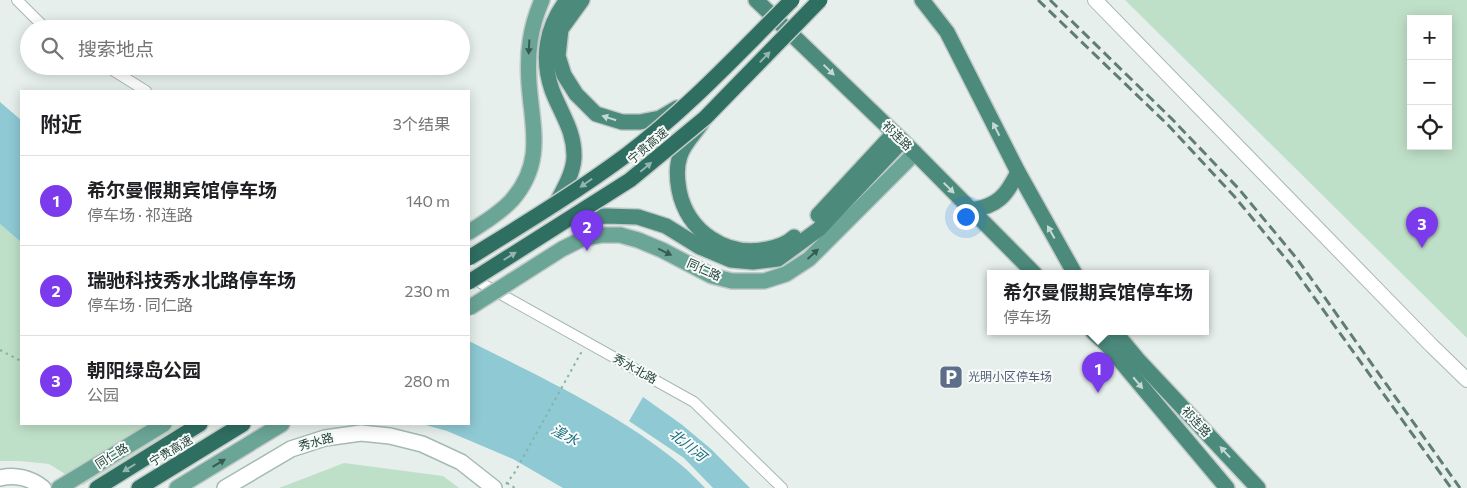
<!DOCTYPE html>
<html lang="zh">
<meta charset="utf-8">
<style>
:root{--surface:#fff;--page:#f2f2f2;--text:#202124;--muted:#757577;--line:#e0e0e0;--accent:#7c3aed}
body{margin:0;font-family:Commissioner,"Noto Sans SC",sans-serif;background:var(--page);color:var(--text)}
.controls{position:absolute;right:15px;top:15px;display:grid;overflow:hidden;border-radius:0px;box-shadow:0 2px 12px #0003}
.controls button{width:45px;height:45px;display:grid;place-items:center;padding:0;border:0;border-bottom:1px solid var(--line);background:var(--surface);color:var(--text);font:25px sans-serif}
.you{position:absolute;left:965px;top:216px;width:18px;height:18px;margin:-12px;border:4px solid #fff;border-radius:50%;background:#1a73e8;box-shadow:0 0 0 8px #1a73e833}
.badge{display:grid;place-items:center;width:32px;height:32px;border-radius:50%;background:var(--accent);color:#fff;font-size:16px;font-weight:700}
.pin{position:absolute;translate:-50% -41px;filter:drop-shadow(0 1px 2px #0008)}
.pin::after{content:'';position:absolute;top:26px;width:18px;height:15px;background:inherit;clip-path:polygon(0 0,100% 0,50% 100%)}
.popup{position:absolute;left:987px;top:270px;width:222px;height:65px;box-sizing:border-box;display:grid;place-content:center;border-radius:0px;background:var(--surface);filter:drop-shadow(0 1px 4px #0005);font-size:16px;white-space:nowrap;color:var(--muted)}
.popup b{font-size:19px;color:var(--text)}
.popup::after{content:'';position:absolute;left:50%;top:100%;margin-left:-10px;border:10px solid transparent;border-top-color:var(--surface)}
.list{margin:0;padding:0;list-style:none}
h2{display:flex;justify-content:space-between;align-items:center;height:65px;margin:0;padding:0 20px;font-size:21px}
h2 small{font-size:16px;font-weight:400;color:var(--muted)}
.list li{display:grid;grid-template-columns:32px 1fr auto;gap:15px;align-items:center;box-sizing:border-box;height:90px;padding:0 20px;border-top:1px solid var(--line)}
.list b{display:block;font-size:19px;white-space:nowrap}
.list p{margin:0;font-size:16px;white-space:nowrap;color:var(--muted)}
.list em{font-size:16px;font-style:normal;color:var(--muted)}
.icon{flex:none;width:28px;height:28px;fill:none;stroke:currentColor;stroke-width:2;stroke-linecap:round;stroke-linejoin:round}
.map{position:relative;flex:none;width:1467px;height:488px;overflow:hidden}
.search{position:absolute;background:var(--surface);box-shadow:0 2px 12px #0003;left:20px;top:20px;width:450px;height:55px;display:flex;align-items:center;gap:12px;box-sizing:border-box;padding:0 18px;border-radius:28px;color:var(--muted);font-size:19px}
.panel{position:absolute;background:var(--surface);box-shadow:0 2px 12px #0003;left:20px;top:90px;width:450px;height:335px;border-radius:0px}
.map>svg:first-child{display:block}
</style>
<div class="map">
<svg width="1467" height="488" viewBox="0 0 1467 488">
<rect width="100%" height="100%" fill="#e6efeb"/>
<!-- green -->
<g fill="#bfe0c8" fill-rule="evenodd">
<path d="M1125,0H1467V338ZM1411,19H1448V146H1411Z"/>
<polygon points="0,224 21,242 21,424 183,424 83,485 49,464 20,461 0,461"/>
<polygon points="344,463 443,476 459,488 279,488"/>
</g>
<!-- water -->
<g fill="#8ec9d4">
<polygon points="0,102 21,120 21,242 0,224"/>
<path d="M469,341C540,377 618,413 680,464C689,471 697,480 705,488H563L513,459L447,431L422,424H469Z"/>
<polygon points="643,397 681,424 711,449 750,488 713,488 684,458 629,421"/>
</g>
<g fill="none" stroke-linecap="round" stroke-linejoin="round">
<!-- minor casing -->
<g stroke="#a8b8b2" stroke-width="12">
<g id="minor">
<polyline points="17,0 46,29"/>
<polyline points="106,66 146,91"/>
<polyline points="470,277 694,402 782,488"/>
</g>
</g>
<!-- tertiary casing -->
<g stroke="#a8b8b2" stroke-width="16">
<polyline id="tertiary" points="1095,0 1431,345 1467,380"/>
</g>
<!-- secondary casing -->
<g stroke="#a4bbb3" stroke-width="18">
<g id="secondary">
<path d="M0,478C15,474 31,478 43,488"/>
<polyline points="225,488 291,449 325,438 361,433 390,436 422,444 461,462 494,488"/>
</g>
</g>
<!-- primary casing -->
<g stroke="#c2cac8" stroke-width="18">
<g id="primary">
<path d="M469,232C484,223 500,213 512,200C545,162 532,127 529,83C527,52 530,28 542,0"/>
<polyline points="620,235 638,240 662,250 712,276 732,281 764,281 786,274 809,259 915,153"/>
<polyline points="59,488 164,424"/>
<polyline points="177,488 282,424"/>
</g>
</g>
<!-- trunk casing -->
<g stroke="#c2cac8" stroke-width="18">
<g id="trunk">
<polyline points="582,0 561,29 558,56 564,75 576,94 596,114 622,122 640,122 660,118 677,108"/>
<polyline points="756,0 915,153 1035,274"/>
<polyline points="922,0 947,32 1018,172 1075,274"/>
<path d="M701,124C694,134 683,145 680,156C676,167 677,179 679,190C687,231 726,258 767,249C777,247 787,244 794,237"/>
<path d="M556,204C563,190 573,174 574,158C575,131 561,114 552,90C541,58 546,27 567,0"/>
<path d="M971,210C998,206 1006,196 1018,172"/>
<polyline points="818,215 894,133"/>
<polyline points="569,219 606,216 638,217 666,226 700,247 731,260 753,262 778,259 819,229 902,141"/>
<polyline points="1093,332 1107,345 1227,488"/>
<polyline points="1115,332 1139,361 1258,488"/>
</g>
</g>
<!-- motorway casing -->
<g stroke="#c2cac8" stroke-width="18">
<g id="motorway">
<polyline points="97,488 200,424"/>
<polyline points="139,488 243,424"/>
</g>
</g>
<!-- path -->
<g stroke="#86b3a5" stroke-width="2" stroke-dasharray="2.5 4" stroke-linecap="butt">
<polyline points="0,350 21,361"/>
<polyline points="507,483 515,488"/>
<polyline points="506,484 515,472 582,351"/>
</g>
<!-- minor -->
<use href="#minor" stroke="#fff" stroke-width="10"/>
<!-- tertiary -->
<use href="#tertiary" stroke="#fff" stroke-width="14"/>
<!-- secondary -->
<use href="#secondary" stroke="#fff" stroke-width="15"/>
<!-- primary -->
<use href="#primary" stroke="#6aa596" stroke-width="15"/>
<!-- trunk -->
<use href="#trunk" stroke="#4c8a7c" stroke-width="15"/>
<!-- motorway -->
<use href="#motorway" stroke="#2f6f62" stroke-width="15"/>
<!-- rail -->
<g stroke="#5f7d75" stroke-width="3" stroke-dasharray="10 5" stroke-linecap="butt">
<polyline points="1038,0 1167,124 1234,196 1291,265 1451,488"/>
<polyline points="1050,0 1171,118 1238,188 1298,260 1460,488"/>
</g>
<!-- primary-bridge casing -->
<g stroke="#c2cac8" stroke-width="18" stroke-linecap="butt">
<polyline id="primary-bridge" points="469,308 562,249 582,239 602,235 620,235"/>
</g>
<!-- motorway-bridge casing -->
<g stroke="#c2cac8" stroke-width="18" stroke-linecap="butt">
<g id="motorway-bridge">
<path d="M469,258C522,225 575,193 625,156C686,110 738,54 792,0"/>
<polyline points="469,282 630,180 705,118 820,0"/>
</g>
</g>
<!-- primary-bridge -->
<use href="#primary-bridge" stroke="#6aa596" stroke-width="15"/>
<!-- motorway-bridge -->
<use href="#motorway-bridge" stroke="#2f6f62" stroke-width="15"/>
</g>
<!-- one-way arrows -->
<defs><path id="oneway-solid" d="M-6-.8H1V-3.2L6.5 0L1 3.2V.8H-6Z" transform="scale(1.25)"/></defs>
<g fill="#365b51">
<use href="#oneway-solid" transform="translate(529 47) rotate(93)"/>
<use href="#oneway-solid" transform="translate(665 252) rotate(26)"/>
<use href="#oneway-solid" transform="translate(813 254) rotate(-43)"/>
<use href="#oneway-solid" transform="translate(219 463) rotate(-31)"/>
</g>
<g fill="#93b5ae">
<use href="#oneway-solid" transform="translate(765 57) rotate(-46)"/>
<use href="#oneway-solid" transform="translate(646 167) rotate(-40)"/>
<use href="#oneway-solid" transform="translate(586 183) rotate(145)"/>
<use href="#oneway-solid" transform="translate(510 256) rotate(-32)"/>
<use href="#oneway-solid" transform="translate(129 468) rotate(148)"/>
</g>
<g fill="#c4d9d4">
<use href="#oneway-solid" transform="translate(829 70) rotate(44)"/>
<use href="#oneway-solid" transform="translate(609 118) rotate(-163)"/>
<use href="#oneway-solid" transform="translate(996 129) rotate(-117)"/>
<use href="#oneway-solid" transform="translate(949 188) rotate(45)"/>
<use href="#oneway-solid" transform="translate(1051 232) rotate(-119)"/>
<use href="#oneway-solid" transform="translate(1138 383) rotate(50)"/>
<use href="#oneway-solid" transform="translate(1225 452) rotate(-133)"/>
</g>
<!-- icons -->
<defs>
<g id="parking-square" transform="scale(1.25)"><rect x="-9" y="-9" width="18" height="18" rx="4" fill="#5c6f8a" stroke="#f7fbf9"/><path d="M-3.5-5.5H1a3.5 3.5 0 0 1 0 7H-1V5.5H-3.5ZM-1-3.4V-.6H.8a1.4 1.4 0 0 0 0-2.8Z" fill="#fff"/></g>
</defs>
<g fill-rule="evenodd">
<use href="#parking-square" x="951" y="377"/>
</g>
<g text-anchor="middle" stroke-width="4" stroke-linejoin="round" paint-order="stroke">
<!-- street labels -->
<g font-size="12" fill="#24423a" stroke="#f7fbf9">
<text transform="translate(897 136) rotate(44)" y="4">祁连路</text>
<text transform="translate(648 146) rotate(-40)" y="4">宁贵高速</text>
<text transform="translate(704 270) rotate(24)" y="4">同仁路</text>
<text transform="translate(635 369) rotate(29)" y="4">秀水北路</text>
<text transform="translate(1196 422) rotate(47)" y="4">祁连路</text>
<text transform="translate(316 442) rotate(-15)" y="4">秀水路</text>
<text transform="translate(171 451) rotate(-31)" y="4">宁贵高速</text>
<text transform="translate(112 456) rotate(-32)" y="4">同仁路</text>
</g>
<!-- service labels -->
<g font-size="12" fill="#4e5e75" stroke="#f7fbf9" text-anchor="start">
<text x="968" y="381">光明小区停车场</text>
</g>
<!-- water labels -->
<g font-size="14" font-style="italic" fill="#1c6f80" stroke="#f7fbf9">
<text transform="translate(565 435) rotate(28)" y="5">湟水</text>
<text transform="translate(688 445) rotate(39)" y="5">北川河</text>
</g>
</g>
</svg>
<div class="controls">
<button>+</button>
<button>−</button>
<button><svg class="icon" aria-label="locate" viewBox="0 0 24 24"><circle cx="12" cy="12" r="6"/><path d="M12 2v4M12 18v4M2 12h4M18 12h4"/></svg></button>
</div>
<div class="you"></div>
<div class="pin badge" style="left:1098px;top:393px">1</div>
<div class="popup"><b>希尔曼假期宾馆停车场</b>停车场</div>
<div class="pin badge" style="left:587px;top:251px">2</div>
<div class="pin badge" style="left:1422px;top:248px">3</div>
<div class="search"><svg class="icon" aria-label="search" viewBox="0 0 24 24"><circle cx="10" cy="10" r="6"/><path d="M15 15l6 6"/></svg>搜索地点</div>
<section class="panel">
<h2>附近<small>3个结果</small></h2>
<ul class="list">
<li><span class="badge">1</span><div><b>希尔曼假期宾馆停车场</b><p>停车场 · 祁连路</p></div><em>140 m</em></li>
<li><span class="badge">2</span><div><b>瑞驰科技秀水北路停车场</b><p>停车场 · 同仁路</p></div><em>230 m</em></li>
<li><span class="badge">3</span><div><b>朝阳绿岛公园</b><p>公园</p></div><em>280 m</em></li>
</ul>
</section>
</div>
